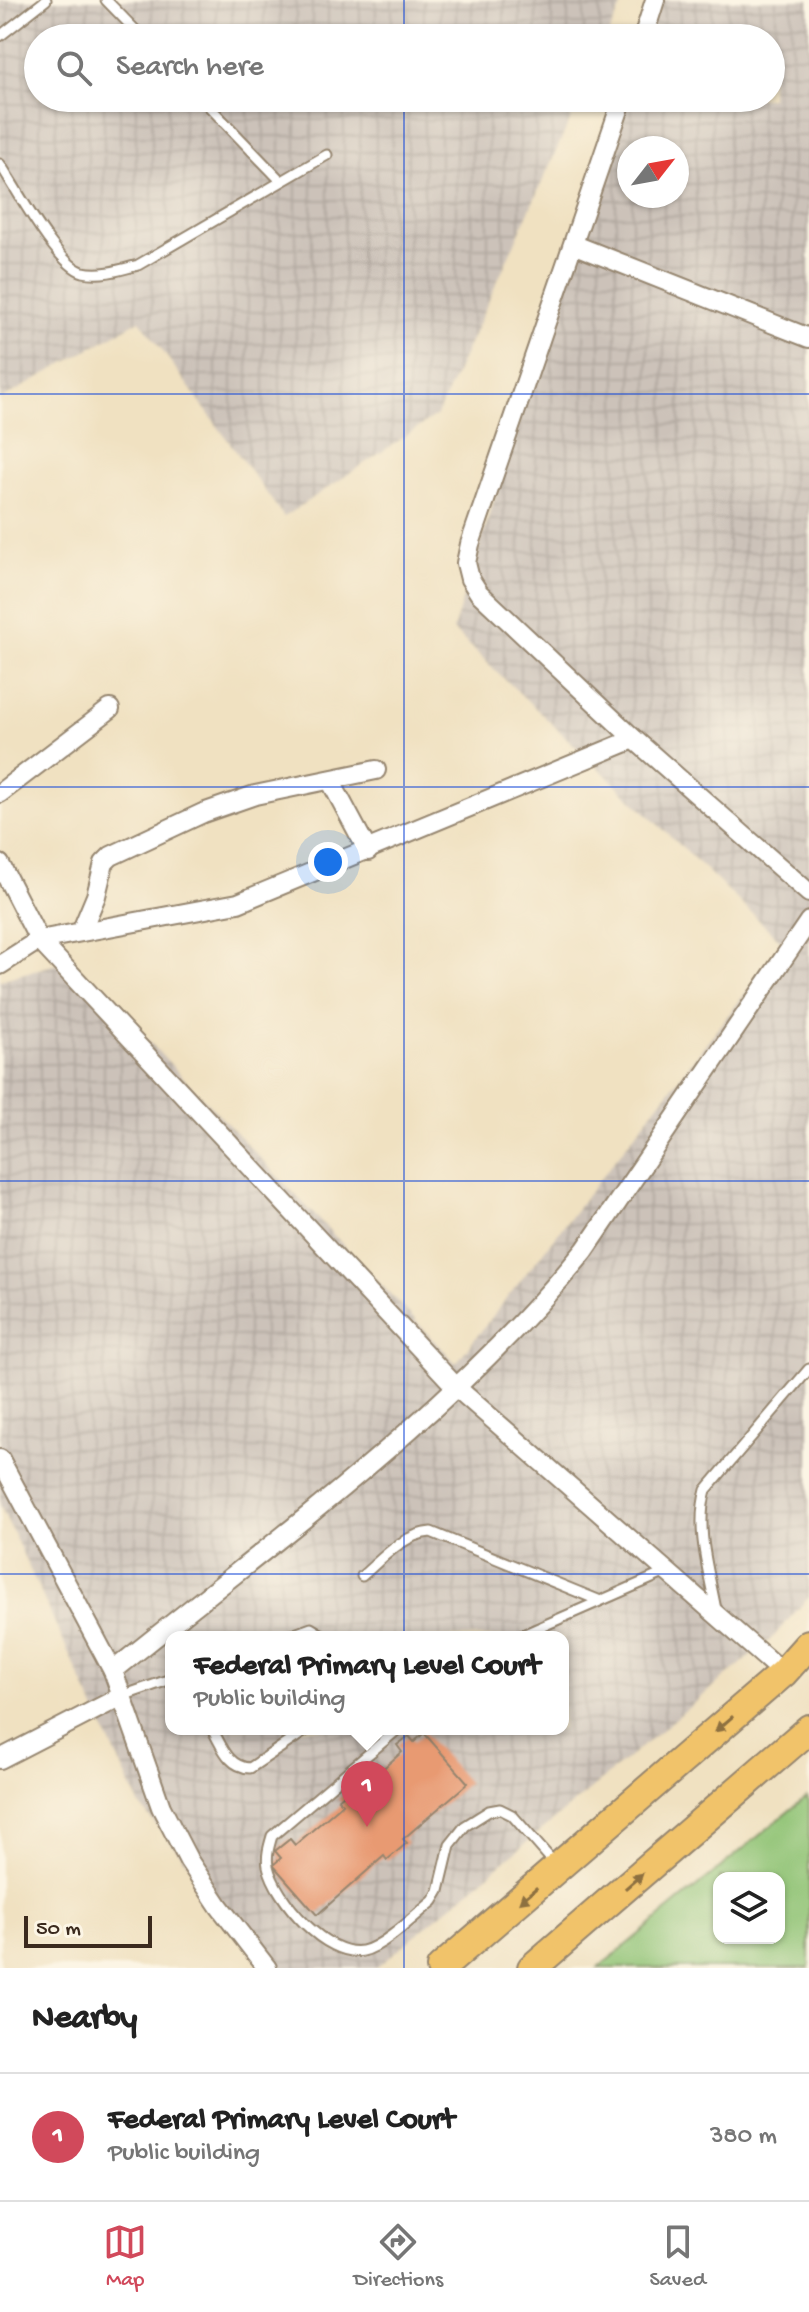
<!DOCTYPE html>
<style>
:root{--surface:#fff;--page:#f6f6f6;--text:#222;--muted:#767676;--line:#e0e0e0;--accent:#d1495b}
body{margin:0;font-family:"Gochi Hand",sans-serif;background:var(--page);color:var(--text)}
.controls{position:absolute;right:24px;bottom:24px;display:grid;overflow:hidden;border-radius:16px;box-shadow:0 2px 6px #0004}
.controls button{width:72px;height:72px;display:grid;place-items:center;padding:0;border:0;border-bottom:2px solid var(--line);background:var(--surface);color:var(--text);font:40px sans-serif}
.compass{position:absolute;left:617px;top:136px;width:72px;height:72px;border-radius:50%;background:var(--surface);box-shadow:0 2px 6px #0004;rotate:59deg}
.scale{position:absolute;left:24px;bottom:20px;width:128px;box-sizing:border-box;padding-left:8px;border:4px solid #3b2a1e;border-top:0;font-size:22px;line-height:28px;white-space:nowrap;color:#3b2a1e;-webkit-text-stroke:6px #fcf5e5;paint-order:stroke}
.you{position:absolute;left:328px;top:862px;width:28px;height:28px;margin:-20px;border:6px solid #fff;border-radius:50%;background:#1a73e8;box-shadow:0 0 0 12px #1a73e833}
.badge{display:grid;place-items:center;width:52px;height:52px;border-radius:50%;background:var(--accent);color:#fff;font-size:26px;font-weight:700}
.pin{position:absolute;translate:-50% -66px;filter:drop-shadow(0 2px 4px #0008)}
.pin::after{content:'';position:absolute;top:42px;width:28px;height:24px;background:inherit;clip-path:polygon(0 0,100% 0,50% 100%)}
.popup{position:absolute;left:165px;top:1631px;width:404px;height:104px;box-sizing:border-box;display:grid;place-content:center;border-radius:16px;background:var(--surface);filter:drop-shadow(0 2px 6px #0005);font-size:26px;white-space:nowrap;color:var(--muted)}
.popup b{font-size:30px;color:var(--text)}
.popup::after{content:'';position:absolute;left:50%;top:100%;margin-left:-16px;border:16px solid transparent;border-top-color:var(--surface)}
.list{margin:0;padding:0;list-style:none}
h2{display:flex;justify-content:space-between;align-items:center;height:104px;margin:0;padding:0 32px;font-size:34px}
h2 small{font-size:26px;font-weight:400;color:var(--muted)}
.list li{display:grid;grid-template-columns:52px 1fr auto;gap:24px;align-items:center;box-sizing:border-box;height:128px;padding:0 32px;border-top:2px solid var(--line)}
.list b{display:block;font-size:30px;white-space:nowrap}
.list p{margin:0;font-size:26px;white-space:nowrap;color:var(--muted)}
.list em{font-size:26px;font-style:normal;color:var(--muted)}
.icon{flex:none;width:44px;height:44px;fill:none;stroke:currentColor;stroke-width:2;stroke-linecap:round;stroke-linejoin:round}
.map{position:relative;flex:none;width:809px;height:1968px;overflow:hidden}
.search{position:absolute;background:var(--surface);box-shadow:0 2px 6px #0004;left:24px;right:24px;top:24px;height:88px;display:flex;align-items:center;gap:20px;box-sizing:border-box;padding:0 28px;border-radius:44px;color:var(--muted);font-size:30px}
.sheet{height:232px;background:var(--surface)}
nav{display:flex;justify-content:space-around;align-items:center;box-sizing:border-box;height:112px;border-top:2px solid var(--line);background:var(--surface);font-size:22px;color:var(--muted)}
nav a{display:grid;justify-items:center;gap:4px}
nav .on{color:var(--accent)}
.map>svg:first-child{display:block}
</style>
<div class="map">
<svg width="809" height="1968" viewBox="0 0 809 1968">
<defs>
<pattern id="industrial-grid" width="8" height="8" patternUnits="userSpaceOnUse" patternTransform="scale(2)"><rect width="8" height="8" fill="#ccc2b9"/><path d="M0 4h8M4 0v8" fill="none" stroke="#b0a79f"/></pattern>
</defs>
<rect width="100%" height="100%" fill="#fcf5e5"/>
<filter id="ink" filterUnits="userSpaceOnUse"><feTurbulence type="fractalNoise" baseFrequency=".0125" numOctaves="2"/><feDisplacementMap in="SourceGraphic" scale="16" xChannelSelector="R" yChannelSelector="G"/><feConvolveMatrix kernelMatrix="1 2 1 2 8 2 1 2 1" color-interpolation-filters="sRGB"/></filter>
<filter id="wash" filterUnits="userSpaceOnUse"><feTurbulence type="fractalNoise" baseFrequency=".006" numOctaves="4" result="noise"/><feDisplacementMap in="SourceGraphic" scale="32" xChannelSelector="R" yChannelSelector="G"/><feGaussianBlur stdDeviation="1.8" result="paint"/><feColorMatrix in="noise" values="0 0 0 0 0 0 0 0 0 0 0 0 0 0 0 0 0 1.4 0 .05"/><feComposite in="paint" operator="in"/></filter>
<g filter="url(#wash)">
<rect width="100%" height="100%" fill="#f0e1c1"/>
<!-- industrial -->
<g fill="url(#industrial-grid)" fill-rule="evenodd">
<polygon points="0,0 624,0 607,38 38,38 38,98 580,98 437,415 284,517 140,320 0,400"/>
<path d="M652,0H809V1597L771,1639L376,1968H277L140,1806L0,1505V980L71,960L456,1363L784,944L453,630L621,98H771V38H640ZM629,148H677V196H629ZM171,1637H563V1729H171Z"/>
</g>
<!-- pitch -->
<path fill="#8fc374" stroke="#657649" stroke-width="2" fill-rule="evenodd" d="M806,1797L809,1801V1968H598ZM719,1878H779V1938H719Z"/>
<g id="blocks">
<!-- building -->
<polygon fill="#e89a72" points="424,1733 468,1783 403,1839 407,1843 387,1860 384,1856 317,1915 273,1865 281,1858 275,1851 290,1839 295,1845 343,1804 338,1799 354,1786 358,1790 402,1752 397,1745 409,1736 414,1742"/>
</g>
</g>
<g filter="url(#ink)">
<use href="#blocks" fill-opacity="0" stroke="#968670" stroke-width="2"/>
<g fill="none" stroke-linecap="round" stroke-linejoin="round">
<!-- service casing -->
<g stroke="#968670" stroke-width="13">
<g id="service">
<polyline points="106,0 143,38"/>
<polyline points="0,36 46,0"/>
<polyline points="201,98 281,181"/>
<path d="M0,164C16,188 57,265 83,272C101,276 120,270 138,265L327,155"/>
<path d="M362,1576C382,1559 403,1534 431,1532L598,1600"/>
<path d="M716,1610C709,1571 695,1529 706,1490L809,1369"/>
<polyline points="286,1637 311,1628 326,1637"/>
<polyline points="518,1637 666,1572"/>
<polyline points="122,1696 171,1679"/>
<path d="M212,1729C222,1746 228,1767 250,1768L308,1729"/>
<path d="M398,1729L272,1836C269,1846 266,1856 268,1866C275,1899 327,1958 363,1951C383,1947 416,1915 433,1901L439,1891L450,1845L465,1826L489,1811L500,1809L512,1815L555,1864"/>
</g>
</g>
<!-- minor casing -->
<g stroke="#968670" stroke-width="22">
<g id="minor">
<polyline points="643,38 655,0"/>
<polyline points="623,98 470,544 466,563 470,579 479,593 634,739 809,893"/>
<polyline points="575,245 809,338"/>
<polyline points="330,780 368,851"/>
<polyline points="0,793 110,709"/>
<polyline points="0,864 39,940 238,903 634,739"/>
<polyline points="81,932 96,896 104,863 111,856 203,813 255,795 376,770"/>
<polyline points="0,965 39,940 457,1388 783,1673"/>
<polyline points="0,1459 113,1671 161,1807 189,1861 219,1906 267,1968"/>
<path d="M113,1671C276,1539 452,1414 585,1250L809,921"/>
<polyline points="0,1759 122,1696"/>
</g>
</g>
<!-- primary casing -->
<g stroke="#968670" stroke-width="32">
<g id="primary">
<polyline points="441,1968 783,1673 809,1644"/>
<polyline points="532,1968 809,1729"/>
</g>
</g>
<!-- service -->
<use href="#service" stroke="#fff" stroke-width="9"/>
<!-- minor -->
<use href="#minor" stroke="#fff" stroke-width="18"/>
<!-- primary -->
<use href="#primary" stroke="#f1c36a" stroke-width="28"/>
</g>
<!-- one-way arrows -->
<defs><path id="oneway-solid" d="M-6-.8H1V-3.2L6.5 0L1 3.2V.8H-6Z" transform="scale(2)"/></defs>
<g fill="#8d6f40">
<use href="#oneway-solid" transform="translate(724 1724) rotate(139)"/>
<use href="#oneway-solid" transform="translate(634 1881) rotate(-41)"/>
<use href="#oneway-solid" transform="translate(528 1895) rotate(140)"/>
</g>
</g>
<!-- grid -->
<path fill="none" stroke="#1d4ed8" stroke-width="2" stroke-opacity="0.55" d="M404,0V38M404,98V1968M0,394H809M0,787H809M0,1181H809M0,1574H809"/>
</svg>
<div class="controls">
<button><svg class="icon" aria-label="layers" viewBox="0 0 24 24"><path d="M12 4l9 5-9 5-9-5zM3 14l9 5 9-5"/></svg></button>
</div>
<svg class="compass" viewBox="-18 -18 36 36"><path d="M0-13l5 13h-10z" fill="#e53935"/><path d="M0 13l5-13h-10z" fill="#767676"/></svg>
<div class="scale">50 m</div>
<div class="you"></div>
<div class="pin badge" style="left:367px;top:1827px">1</div>
<div class="popup"><b>Federal Primary Level Court</b>Public building</div>
<div class="search"><svg class="icon" aria-label="search" viewBox="0 0 24 24"><circle cx="10" cy="10" r="6"/><path d="M15 15l6 6"/></svg>Search here</div>
</div>
<section class="sheet">
<h2>Nearby<small></small></h2>
<ul class="list">
<li><span class="badge">1</span><div><b>Federal Primary Level Court</b><p>Public building</p></div><em>380 m</em></li>
</ul>
</section>
<nav>
<a class="on"><svg class="icon" aria-label="map" viewBox="0 0 24 24"><path d="M3 6l6-2 6 2 6-2v14l-6 2-6-2-6 2zM9 4v14M15 6v14"/></svg>Map</a>
<a><svg class="icon" aria-label="directions" viewBox="0 0 24 24"><path d="M12 3l9 9-9 9-9-9zM9 14v-3h6M13 9l2 2-2 2"/></svg>Directions</a>
<a><svg class="icon" aria-label="saved" viewBox="0 0 24 24"><path d="M7 4h10v16l-5-4-5 4z"/></svg>Saved</a>
</nav>
